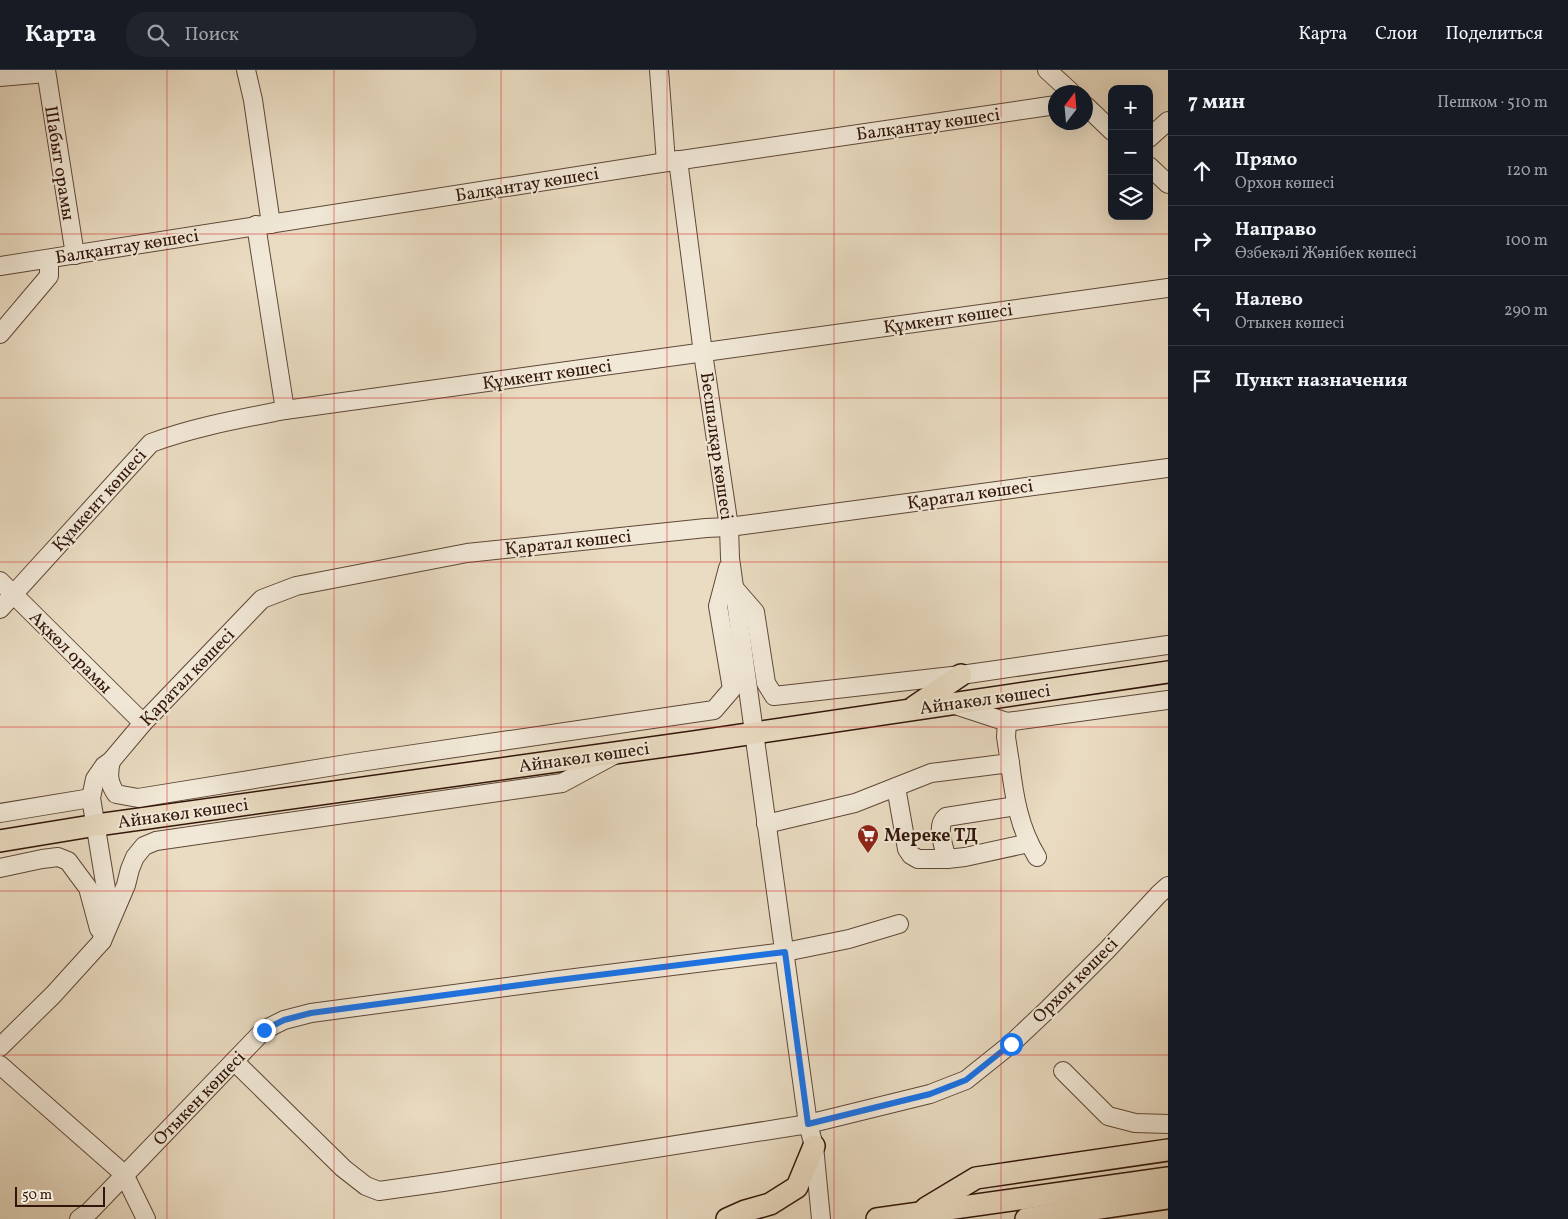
<!DOCTYPE html>
<html lang="ru">
<meta charset="utf-8">
<style>
:root{--surface:#171b24;--page:#20242c;--text:#f1f3f6;--muted:#9ea1a6;--line:#363941}
body{margin:0;font-family:Vollkorn,serif;background:var(--page);color:var(--text)}
.controls{position:absolute;right:15px;top:15px;display:grid;overflow:hidden;border-radius:10px;box-shadow:0 5px 20px #0002}
.controls button{width:45px;height:45px;display:grid;place-items:center;padding:0;border:0;border-bottom:1px solid var(--line);background:var(--surface);color:var(--text);font:25px sans-serif}
.compass{position:absolute;left:1048px;top:15px;width:45px;height:45px;border-radius:50%;background:var(--surface);box-shadow:0 5px 20px #0002;rotate:16deg}
.scale{position:absolute;left:15px;bottom:12px;width:90px;box-sizing:border-box;padding-left:5px;border:2px solid #31150a;border-top:0;font-size:14px;line-height:18px;white-space:nowrap;color:#31150a;-webkit-text-stroke:4px #f1e8d7;paint-order:stroke}
.stop{position:absolute;width:15px;height:15px;margin:-11px;border:4px solid #1a73e8;border-radius:50%;background:#fff}
.stop.end{background:#1a73e8;border-color:#fff;box-shadow:0 1px 5px #0008}
.list{margin:0;padding:0;list-style:none}
h2{display:flex;justify-content:space-between;align-items:center;height:65px;margin:0;padding:0 20px;font-size:21px}
h2 small{font-size:16px;font-weight:400;color:var(--muted)}
.list li{display:grid;grid-template-columns:32px 1fr auto;gap:15px;align-items:center;box-sizing:border-box;height:70px;padding:0 20px;border-top:1px solid var(--line)}
.list b{display:block;font-size:19px;white-space:nowrap}
.list p{margin:0;font-size:16px;white-space:nowrap;color:var(--muted)}
.list em{font-size:16px;font-style:normal;color:var(--muted)}
.icon{flex:none;width:28px;height:28px;fill:none;stroke:currentColor;stroke-width:2;stroke-linecap:round;stroke-linejoin:round}
.map{position:relative;flex:none;width:1168px;height:1149px;overflow:hidden}
header{display:flex;align-items:center;gap:30px;box-sizing:border-box;height:70px;padding:0 25px;background:var(--surface);border-bottom:1px solid var(--line)}
header strong{font-size:24px}
nav{display:flex;gap:28px;margin-inline-start:auto;font-size:18px}
.search{width:350px;height:45px;background:var(--page);display:flex;align-items:center;gap:12px;box-sizing:border-box;padding:0 18px;border-radius:20px;color:var(--muted);font-size:19px}
main{display:flex}
aside{flex:1;background:var(--surface)}
.map>svg:first-child{display:block}
</style>
<header>
<strong>Карта</strong>
<div class="search"><svg class="icon" aria-label="search" viewBox="0 0 24 24"><circle cx="10" cy="10" r="6"/><path d="M15 15l6 6"/></svg>Поиск</div>
<nav><a>Карта</a><a>Слои</a><a>Поделиться</a></nav>
</header>
<main>
<div class="map">
<svg width="1168" height="1149" viewBox="0 0 1168 1149">
<rect width="100%" height="100%" fill="#eadcc2"/>
<filter id="stains"><feTurbulence type="fractalNoise" baseFrequency=".004" numOctaves="4"/><feColorMatrix values="0 0 0 0 .2 0 0 0 0 .09 0 0 0 0 .02 0 0 0 .5 -.17"/></filter>
<radialGradient id="worn" r=".72"><stop offset=".6" stop-color="#630" stop-opacity="0"/><stop offset="1" stop-color="#630" stop-opacity=".3"/></radialGradient>
<g fill="none" stroke-linecap="round" stroke-linejoin="round">
<!-- minor casing -->
<g stroke="#5f4738" stroke-width="20">
<g id="minor">
<polyline points="46,0 75,185"/>
<polyline points="246,0 253,30 271,154"/>
<polyline points="659,0 666,92"/>
<polyline points="1047,0 1071,22"/>
<polyline points="0,7 46,3"/>
<polyline points="1086,36 1112,61"/>
<polyline points="1149,68 1168,51"/>
<polyline points="678,90 703,283 729,457 730,488 808,1054 814,1076 821,1149"/>
<polyline points="1149,96 1168,114"/>
<polyline points="256,155 285,340"/>
<polyline points="0,196 654,94 1056,35"/>
<polyline points="0,264 49,206 49,189"/>
<polyline points="0,511 143,653"/>
<polyline points="735,519 755,542 766,613 774,626 961,605 1168,575"/>
<path d="M0,539L151,373C194,357 239,349 285,340L1168,218"/>
<polyline points="952,634 1007,652 1168,630"/>
<path d="M111,691C108,704 108,712 116,724L138,728L353,693L714,640L732,619L718,536L728,498"/>
<path d="M1010,693C1014,726 1019,758 1037,787"/>
<polyline points="896,717 907,779 911,785 918,789 947,789 965,787 1029,773"/>
<polyline points="0,743 91,728"/>
<polyline points="766,754 855,733 931,703 1010,693 1006,667 1007,652"/>
<path d="M947,789C944,777 935,756 946,747L1016,736"/>
<polyline points="0,798 42,789 58,787 68,791 88,818 99,859"/>
<polyline points="102,871 107,825 91,728 95,709 104,696 111,691 143,653 262,529 296,516 467,483 706,458 729,457 1168,398"/>
<polyline points="0,977 53,925 102,871 126,815 130,799 135,787 144,776 156,771 232,760 562,713 614,685"/>
<polyline points="234,991 343,1098 366,1116 379,1121 443,1112 808,1054 930,1024 966,1010 1011,974 1046,941 1107,880 1159,824 1168,816"/>
<polyline points="0,995 124,1104 146,1149"/>
<polyline points="1063,1001 1108,1046 1135,1053 1168,1054"/>
<polyline points="79,1149 90,1141 264,960 284,950 311,943 551,911 785,882 849,869 899,854"/>
</g>
</g>
<!-- major casing -->
<g stroke="#31150a" stroke-width="24">
<g id="major">
<polyline points="914,637 961,605"/>
<polyline points="0,771 97,755 694,672 1168,602"/>
<polyline points="926,1138 976,1108 1168,1080"/>
<polyline points="727,1149 745,1141 770,1134 797,1117 814,1076"/>
<polyline points="877,1149 1168,1108"/>
<polyline points="1026,1149 1168,1128"/>
</g>
</g>
<!-- minor -->
<use href="#minor" stroke="#f1e8d7" stroke-width="18"/>
<!-- major -->
<use href="#major" stroke="#eadcc2" stroke-width="21"/>
</g>
<g fill="none" stroke-linecap="round" stroke-linejoin="round">
<!-- route -->
<polyline stroke="#1a73e8" stroke-width="6" points="264,960 284,950 311,943 550,911 785,882 808,1054 930,1024 966,1010 1011,974"/>
</g>
<!-- grid -->
<path fill="none" stroke="#d62828" stroke-width="1" stroke-opacity="0.55" d="M167,0V1149M334,0V1149M501,0V1149M667,0V1149M834,0V1149M1001,0V1149M0,164H1168M0,328H1168M0,492H1168M0,657H1168M0,821H1168M0,985H1168"/>
<!-- icons -->
<defs>
<g id="supermarket-pin" transform="scale(1.125)"><path d="M0 17L-7.5 6A9.5 9.5 0 1 1 7.5 6Z" fill="#8f2418" stroke="#f1e8d7"/><path d="M-6-5.5h2.5l.6 2H6L4.5 2H-2.5L-4.4-4H-6ZM-1.5 3.2a1.3 1.3 0 1 0 .1 0ZM3 3.2a1.3 1.3 0 1 0 .1 0Z" fill="#fff"/></g>
</defs>
<g fill-rule="evenodd">
<use href="#supermarket-pin" x="868" y="765"/>
</g>
<g text-anchor="middle" stroke-width="4" stroke-linejoin="round" paint-order="stroke">
<!-- street labels -->
<g font-size="18" fill="#31150a" stroke="#f1e8d7">
<text transform="translate(928 54) rotate(-8)" y="6">Балқантау көшесі</text>
<text transform="translate(60 93) rotate(81)" y="6">Шабыт орамы</text>
<text transform="translate(527 114) rotate(-9)" y="6">Балқантау көшесі</text>
<text transform="translate(127 176) rotate(-9)" y="6">Балқантау көшесі</text>
<text transform="translate(948 248) rotate(-8)" y="6">Құмкент көшесі</text>
<text transform="translate(547 304) rotate(-8)" y="6">Құмкент көшесі</text>
<text transform="translate(717 376) rotate(82)" y="6">Бесшалқар көшесі</text>
<text transform="translate(970 424) rotate(-8)" y="6">Қаратал көшесі</text>
<text transform="translate(99 430) rotate(-48)" y="6">Құмкент көшесі</text>
<text transform="translate(568 472) rotate(-6)" y="6">Қаратал көшесі</text>
<text transform="translate(71 582) rotate(45)" y="6">Ақкөл орамы</text>
<text transform="translate(187 607) rotate(-46)" y="6">Қаратал көшесі</text>
<text transform="translate(985 629) rotate(-8)" y="6">Айнакөл көшесі</text>
<text transform="translate(584 687) rotate(-8)" y="6">Айнакөл көшесі</text>
<text transform="translate(183 743) rotate(-8)" y="6">Айнакөл көшесі</text>
<text transform="translate(1075 910) rotate(-45)" y="6">Орхон көшесі</text>
<text transform="translate(199 1028) rotate(-46)" y="6">Отыкен көшесі</text>
</g>
<!-- poi labels -->
<g font-size="18" font-weight="bold" fill="#31150a" stroke="#f1e8d7" text-anchor="start">
<text x="884" y="771">Мереке ТД</text>
</g>
</g>
<rect width="100%" height="100%" filter="url(#stains)"/>
<rect width="100%" height="100%" fill="url(#worn)"/>
</svg>
<div class="controls">
<button>+</button>
<button>−</button>
<button><svg class="icon" aria-label="layers" viewBox="0 0 24 24"><path d="M12 4l9 5-9 5-9-5zM3 14l9 5 9-5"/></svg></button>
</div>
<svg class="compass" viewBox="-18 -18 36 36"><path d="M0-13l5 13h-10z" fill="#e53935"/><path d="M0 13l5-13h-10z" fill="#9ea1a6"/></svg>
<div class="scale">50 m</div>
<div class="stop" style="left:1011px;top:974px"></div>
<div class="stop end" style="left:264px;top:960px"></div>
</div>
<aside>
<h2>7 мин<small>Пешком · 510 m</small></h2>
<ul class="list">
<li><svg class="icon" aria-label="ahead" viewBox="0 0 24 24"><path d="M12 20V5M6 11l6-6 6 6"/></svg><div><b>Прямо</b><p>Орхон көшесі</p></div><em>120 m</em></li>
<li><svg class="icon" aria-label="right" viewBox="0 0 24 24"><path d="M7 20v-9h11M14 6l5 5-5 5"/></svg><div><b>Направо</b><p>Өзбекәлі Жәнібек көшесі</p></div><em>100 m</em></li>
<li><svg class="icon" aria-label="left" viewBox="0 0 24 24"><path d="M17 20v-9H6M10 6l-5 5 5 5"/></svg><div><b>Налево</b><p>Отыкен көшесі</p></div><em>290 m</em></li>
<li><svg class="icon" aria-label="arrive" viewBox="0 0 24 24"><path d="M6 21V4h12l-3 4 3 4H6"/></svg><div><b>Пункт назначения</b></div></li>
</ul>
</aside>
</main>
